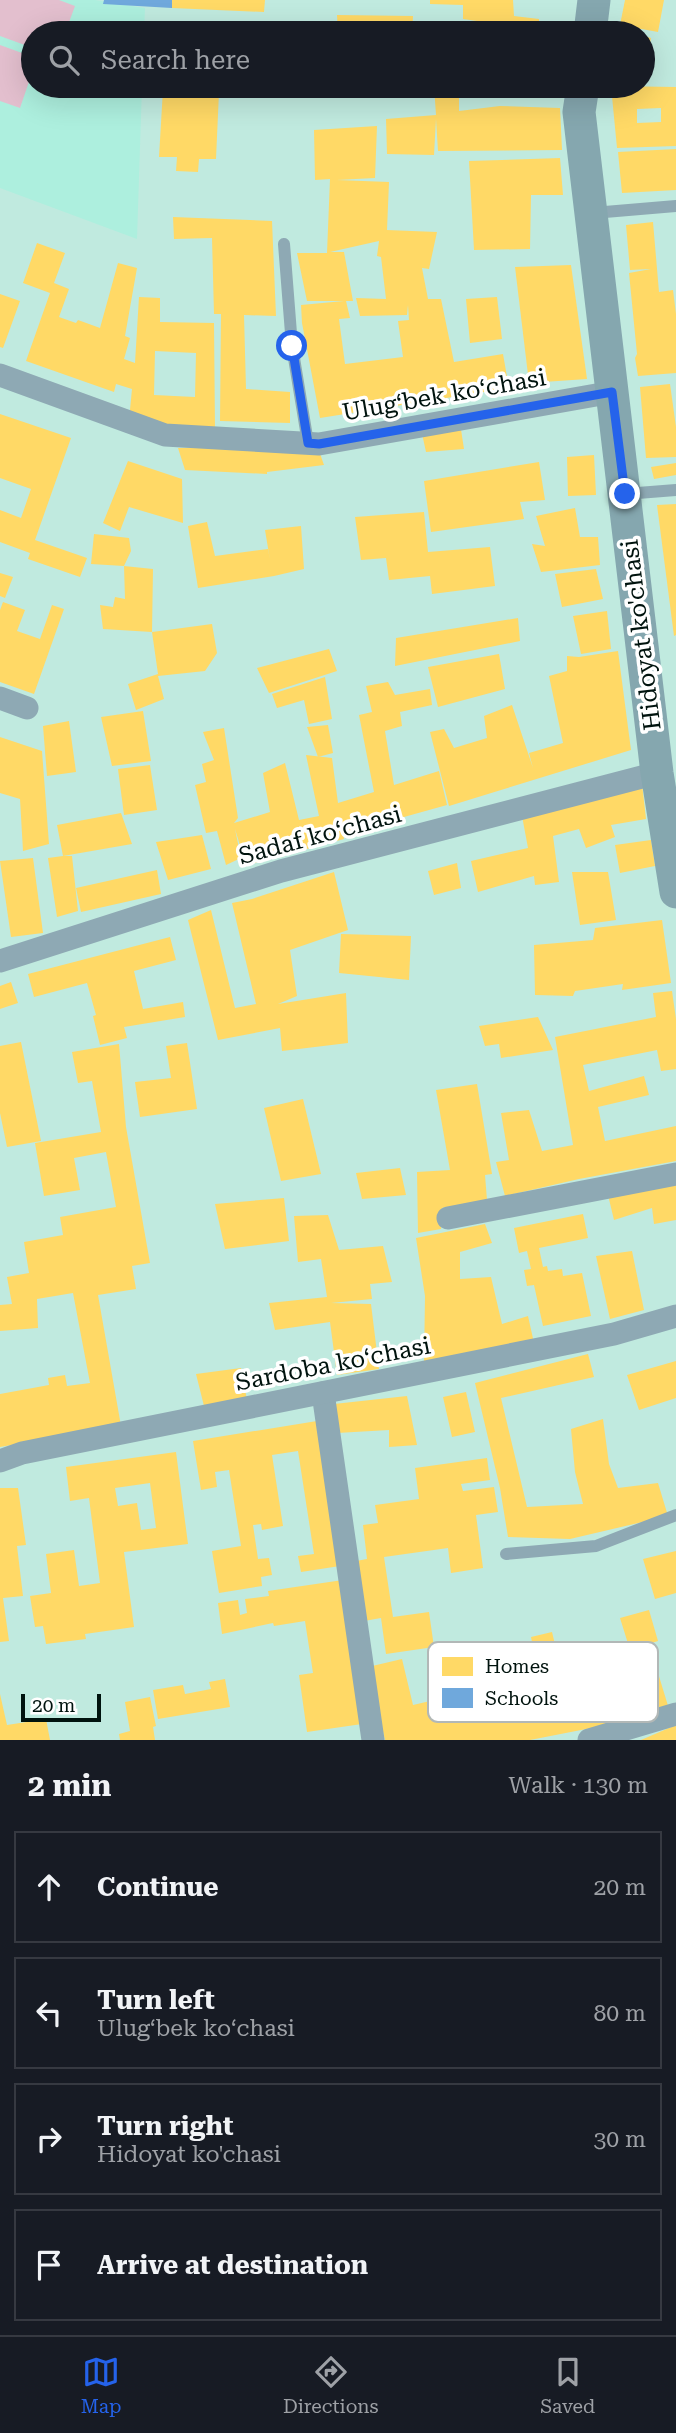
<!DOCTYPE html>
<meta charset="utf-8">
<style>
:root{--surface:#171b24;--page:#242831;--text:#f1f3f6;--muted:#9ea1a6;--line:#363941;--accent:#2563eb}
body{margin:0;font-family:"Roboto Serif",serif;background:var(--page);color:var(--text)}
.scale{position:absolute;left:21px;bottom:18px;width:80px;box-sizing:border-box;padding-left:7px;border:4px solid #00130e;border-top:0;font-size:19px;line-height:24px;white-space:nowrap;color:#00130e;-webkit-text-stroke:5px #fff;paint-order:stroke}
.stop{position:absolute;width:21px;height:21px;margin:-16px;border:5px solid #2563eb;border-radius:50%;background:#fff}
.stop.end{background:#2563eb;border-color:#fff;box-shadow:0 2px 7px #0008}
.list{margin:0;padding:0;list-style:none}
h2{display:flex;justify-content:space-between;align-items:center;height:91px;margin:0;padding:0 28px;font-size:30px}
h2 small{font-size:23px;font-weight:400;color:var(--muted)}
.list li{display:grid;grid-template-columns:46px 1fr auto;gap:21px;align-items:center;box-sizing:border-box;height:112px;margin:0 14px 14px;padding:0 14px;border:2px solid var(--line);border-radius:0px}
.list b{display:block;font-size:26px;white-space:nowrap}
.list p{margin:0;font-size:23px;white-space:nowrap;color:var(--muted)}
.list em{font-size:23px;font-style:normal;color:var(--muted)}
.icon{flex:none;width:38px;height:38px;fill:none;stroke:currentColor;stroke-width:2;stroke-linecap:round;stroke-linejoin:round}
.map{position:relative;flex:none;width:676px;height:1740px;overflow:hidden}
.search{position:absolute;background:var(--surface);box-shadow:0 7px 28px #0002;left:21px;right:21px;top:21px;height:77px;display:flex;align-items:center;gap:18px;box-sizing:border-box;padding:0 24px;border-radius:38px;color:var(--muted);font-size:26px}
.sheet{height:595px;background:var(--surface)}
nav{display:flex;justify-content:space-around;align-items:center;box-sizing:border-box;height:98px;border-top:2px solid var(--line);background:var(--surface);font-size:19px;color:var(--muted)}
nav a{display:grid;justify-items:center;gap:4px}
nav .on{color:var(--accent)}
.map>svg:first-child{display:block}
</style>
<div class="map">
<svg width="676" height="1740" viewBox="0 0 676 1740">
<rect width="100%" height="100%" fill="#c0eadf"/>
<!-- built -->
<polygon fill="#adefde" points="0,0 95,0 145,8 144,33 33,33 33,86 142,86 137,239 0,188"/>
<!-- green -->
<g fill="#e3bfce">
<polygon points="0,0 59,0 75,6 65,33 33,33 33,48 0,36"/>
<polygon points="0,45 33,57 33,70 20,108 0,101"/>
</g>
<!-- homes -->
<g fill="#ffd966" fill-rule="evenodd">
<polygon points="172,0 265,0 264,12 172,8"/>
<polygon points="430,0 513,0 514,16 539,19 539,33 483,33 484,22 463,19 463,5 430,4"/>
<polygon points="625,0 664,0 658,32 620,25"/>
<polygon points="337,15 413,16 412,33 338,33"/>
<polygon points="219,29 267,31 266,33 219,33"/>
<polygon points="643,36 651,38 644,76 643,76"/>
<polygon points="178,86 200,86 200,91 219,92 216,159 199,159 198,172 176,171 177,157 159,157 163,89 178,90"/>
<polygon points="434,86 459,86 459,111 500,106 560,108 562,150 438,151 436,119 434,155 387,154 386,119 436,115"/>
<path d="M611,86L676,87V146L617,148ZM661,108V122L637,123V109Z"/>
<path d="M377,126L375,178L337,180L389,182L387,230L437,232L429,269L422,268L428,299H441L454,362L503,354L509,388L320,418L302,323L301,305L344,301H307L297,253H327L330,179L315,180L314,130ZM379,241L377,256L381,257L386,299L356,298L360,316L407,315L408,305L409,320L398,321L403,357L345,364L339,319L350,318L346,301H353L344,252H330Z"/>
<polygon points="676,149 676,190 622,193 618,152"/>
<polygon points="560,158 563,195 531,195 530,249 474,250 469,161"/>
<polygon points="173,217 272,221 276,316 244,315 246,389 290,392 290,423 220,421 221,314 214,314 212,238 174,239"/>
<polygon points="653,222 659,292 673,290 676,314 676,373 638,376 635,358 637,354 629,273 651,269 630,270 626,225"/>
<path d="M37,243L65,253L54,283L69,289L59,317L76,323L78,320L100,328L118,263L137,268L125,336L130,338L124,359L135,363L139,297L160,298V322L214,323L215,430L129,420L132,389L116,384L114,392L26,361L50,293L23,283ZM155,351L196,353L195,397L154,395Z"/>
<polygon points="571,265 587,379 529,383 515,267"/>
<polygon points="0,294 20,301 3,348 0,347"/>
<polygon points="497,297 502,339 470,343 466,299"/>
<polygon points="670,384 676,427 676,457 646,458 640,387"/>
<polygon points="0,414 71,438 35,540 87,558 80,577 28,559 30,553 0,542 0,510 21,518 31,489 0,478"/>
<polygon points="460,423 464,449 426,452 421,429"/>
<polygon points="262,447 318,448 324,465 267,472 267,474 185,470 178,448"/>
<polygon points="594,455 596,495 568,496 567,457"/>
<polygon points="128,461 182,479 183,523 129,507 120,531 103,523"/>
<polygon points="539,462 545,500 520,502 524,519 431,532 424,481"/>
<polygon points="676,463 676,475 654,479 651,467"/>
<polygon points="676,504 676,635 674,636 657,505"/>
<polygon points="575,508 580,537 598,537 600,565 541,572 532,544 545,546 536,516"/>
<polygon points="424,512 428,552 490,547 495,586 432,594 430,576 389,580 386,558 361,560 355,517"/>
<polygon points="207,522 215,556 268,549 270,560 265,530 301,526 304,569 274,576 198,588 188,526"/>
<polygon points="94,534 129,538 131,551 124,566 153,569 152,632 103,629 100,605 113,607 115,597 125,599 124,566 91,564"/>
<polygon points="596,569 603,599 562,607 555,574"/>
<polygon points="0,573 13,577 5,598 0,596"/>
<polygon points="3,602 25,610 17,631 40,639 52,605 64,609 34,694 0,682 0,610"/>
<polygon points="607,611 611,649 581,654 573,616"/>
<polygon points="518,618 520,641 395,666 396,638"/>
<polygon points="212,624 217,653 205,671 158,676 164,699 136,710 128,684 158,674 152,632"/>
<polygon points="329,649 337,671 269,693 257,668"/>
<polygon points="618,651 631,750 449,806 430,732 444,729 454,748 487,738 484,716 512,705 533,768 529,753 563,743 549,676 567,671 567,656 579,657"/>
<polygon points="499,654 505,689 438,707 428,667"/>
<polygon points="325,677 332,719 309,724 304,700 277,708 272,694"/>
<polygon points="388,682 395,695 430,689 432,705 400,712 402,726 385,731 394,785 439,771 447,805 343,834 344,839 246,865 235,829 241,858 226,865 217,831 206,833 195,785 206,782 202,764 214,760 203,732 224,728 238,818 234,823 270,812 263,773 285,763 299,820 319,816 306,755 332,758 338,803 374,792 359,715 372,712 366,686"/>
<polygon points="143,711 151,761 112,766 101,717"/>
<polygon points="69,721 76,772 47,776 43,726"/>
<polygon points="328,725 333,753 318,757 307,727"/>
<polygon points="0,737 42,751 49,844 23,851 20,799 0,793"/>
<polygon points="150,765 157,810 124,815 118,769"/>
<polygon points="642,784 646,819 611,825 615,837 586,848 579,829 553,836 559,882 535,885 534,876 478,892 471,861 528,848 522,816"/>
<polygon points="121,813 132,844 63,856 72,856 78,911 57,917 48,858 63,856 57,825"/>
<polygon points="202,835 211,869 168,880 156,842"/>
<polygon points="651,840 655,866 620,873 615,845"/>
<polygon points="33,858 43,933 11,937 0,861"/>
<polygon points="457,863 461,888 434,895 428,871"/>
<polygon points="157,870 161,894 81,912 76,888"/>
<polygon points="334,872 348,930 290,950 297,996 278,1004 346,993 348,1043 282,1051 280,1028 218,1040 188,920 211,910 235,1008 256,1004 232,903 252,899"/>
<polygon points="572,872 608,872 616,920 580,925"/>
<polygon points="662,920 671,983 622,990 623,984 575,991 573,996 535,995 534,945 593,940 595,928"/>
<polygon points="341,934 411,936 409,980 339,973"/>
<polygon points="170,937 176,960 134,971 143,1009 183,1002 185,1017 124,1027 127,1038 100,1045 93,1016 96,1015 87,983 34,997 28,974"/>
<polygon points="11,982 18,1003 0,1009 0,986"/>
<polygon points="672,991 676,1019 676,1069 661,1071 657,1050 583,1065 589,1091 644,1076 649,1095 598,1107 605,1141 676,1126 676,1161 579,1179 505,1196 496,1162 509,1160 501,1113 529,1110 542,1151 573,1145 555,1037 656,1017 653,993"/>
<polygon points="538,1017 553,1050 501,1058 499,1044 485,1046 479,1026"/>
<polygon points="21,1042 41,1141 7,1147 0,1113 0,1046"/>
<polygon points="187,1043 197,1109 140,1117 135,1082 171,1078 166,1046"/>
<polygon points="119,1044 126,1127 150,1263 132,1266 136,1289 98,1295 121,1426 0,1447 0,1394 49,1385 48,1378 65,1375 67,1386 90,1383 73,1293 37,1299 38,1328 0,1331 0,1305 12,1304 7,1277 29,1273 24,1242 63,1235 60,1217 116,1207 106,1152 74,1158 80,1190 44,1196 35,1143 101,1132 92,1081 78,1083 72,1052"/>
<polygon points="477,1084 492,1174 485,1175 487,1200 442,1208 441,1229 418,1233 417,1172 450,1170 436,1090"/>
<polygon points="303,1099 321,1174 281,1181 264,1108"/>
<polygon points="400,1168 406,1195 362,1199 356,1173"/>
<polygon points="676,1180 676,1220 654,1224 652,1208 614,1220 608,1195"/>
<polygon points="284,1198 289,1241 225,1249 215,1204"/>
<polygon points="583,1214 588,1238 539,1248 543,1267 547,1266 548,1271 562,1269 563,1276 582,1273 591,1316 543,1326 534,1285 527,1286 524,1270 531,1269 527,1251 519,1253 514,1228"/>
<polygon points="328,1215 339,1250 383,1246 392,1282 370,1284 372,1299 331,1303 371,1304 379,1369 337,1375 330,1322 275,1330 269,1303 327,1297 321,1259 298,1262 294,1216"/>
<polygon points="485,1224 492,1243 460,1252 460,1279 491,1277 502,1324 528,1316 534,1343 424,1363 425,1296 416,1238"/>
<polygon points="632,1251 644,1310 610,1319 596,1256"/>
<polygon points="588,1354 594,1377 501,1398 527,1507 583,1504 575,1472 571,1429 603,1419 609,1464 618,1488 658,1483 668,1516 570,1539 508,1537 500,1488 475,1383"/>
<polygon points="676,1361 676,1398 639,1410 627,1375"/>
<polygon points="241,1368 247,1400 204,1406 196,1374"/>
<polygon points="466,1392 475,1432 452,1437 443,1397"/>
<polygon points="407,1396 417,1445 389,1447 389,1430 337,1433 334,1404"/>
<polygon points="317,1421 340,1566 301,1572 298,1556 314,1554 298,1451 272,1455 283,1526 262,1530 261,1524 253,1525 258,1559 269,1558 272,1575 261,1577 262,1586 219,1593 212,1551 241,1546 229,1470 215,1472 217,1487 201,1490 193,1441"/>
<path d="M176,1452L188,1544L124,1552L134,1627L85,1634L86,1639L46,1644L43,1626L35,1627L30,1596L51,1593L46,1554L74,1550L79,1586L100,1583L89,1498L70,1501L66,1467ZM150,1483L156,1528L141,1530L137,1503L118,1506L115,1488Z"/>
<polygon points="487,1458 490,1480 461,1484 463,1491 494,1487 498,1512 476,1515 483,1568 451,1573 448,1548 384,1557 393,1617 429,1612 434,1647 386,1654 381,1618 364,1621 356,1561 367,1559 363,1525 378,1523 375,1505 419,1499 415,1468"/>
<polygon points="0,1488 18,1488 26,1545 17,1546 23,1596 3,1598 9,1641 0,1642"/>
<polygon points="676,1551 676,1593 655,1599 643,1559"/>
<polygon points="343,1580 362,1724 307,1732 299,1675 313,1673 305,1621 274,1626 273,1623 222,1634 218,1603 238,1600 240,1615 247,1613 245,1599 269,1596 268,1591"/>
<polygon points="649,1610 658,1641 630,1650 620,1618"/>
<polygon points="552,1632 559,1661 538,1666 545,1700 617,1685 658,1673 669,1709 627,1721 530,1740 385,1740 368,1667 402,1659 413,1705 473,1691 477,1710 516,1701 504,1648 532,1642 531,1637"/>
<polygon points="225,1679 230,1707 158,1719 153,1690 183,1685 185,1694 211,1689 209,1682"/>
<polygon points="0,1694 7,1725 46,1719 50,1740 0,1740"/>
<polygon points="150,1697 156,1726 153,1727 155,1740 120,1740 119,1734 130,1731 125,1702"/>
<polygon points="676,1725 676,1740 641,1740"/>
</g>
<!-- schools -->
<polygon fill="#6fa8dc" points="104,0 172,0 172,8 103,4"/>
<g fill="none" stroke-linecap="round" stroke-linejoin="round">
<!-- lane -->
<g stroke="#8ea9b4" stroke-width="12">
<polyline points="593,213 676,206"/>
<polyline points="284,244 292,346 308,443"/>
<polyline points="625,494 676,490"/>
<polyline points="506,1554 596,1546 676,1515"/>
</g>
<!-- street -->
<g stroke="#8ea9b4" stroke-width="23">
<polyline points="0,375 165,435 319,444 613,392"/>
<polyline points="0,698 27,708"/>
<polyline points="0,961 281,871 657,773"/>
<polyline points="448,1218 676,1174"/>
<polyline points="323,1393 373,1740"/>
<polyline points="0,1461 22,1453 614,1334 676,1316"/>
<polyline points="589,1740 676,1714"/>
</g>
<!-- secondary -->
<g stroke="#85a7af" stroke-width="33">
<polyline points="590,33 594,0"/>
<polyline points="583,86 579,112 657,773 676,892"/>
</g>
</g>
<g fill="none" stroke-linecap="round" stroke-linejoin="round">
<!-- route -->
<polyline stroke="#2563eb" stroke-width="9" points="292,346 308,443 319,444 612,392 625,494"/>
</g>
<g text-anchor="middle" stroke-width="7" stroke-linejoin="round" paint-order="stroke">
<!-- street labels -->
<g font-size="24" fill="#00130e" stroke="#fff">
<text transform="translate(444 395) rotate(-10)" y="8">Ulugʻbek koʻchasi</text>
<text transform="translate(641 635) rotate(-97)" y="8">Hidoyat ko'chasi</text>
<text transform="translate(320 835) rotate(-15)" y="8">Sadaf koʻchasi</text>
<text transform="translate(333 1364) rotate(-11)" y="8">Sardoba koʻchasi</text>
</g>
</g>
<!-- legend -->
<rect x="428" y="1642" width="230" height="80" rx="10" fill="#fff" stroke="#b2b8b7" stroke-width="2"/>
<rect x="442" y="1657" width="31" height="19" fill="#ffd966"/>
<rect x="442" y="1688" width="31" height="20" fill="#6fa8dc"/>
<g font-size="19" fill="#00130e">
<text x="485" y="1673">Homes</text>
<text x="485" y="1705">Schools</text>
</g>
</svg>
<div class="scale">20 m</div>
<div class="stop" style="left:292px;top:346px"></div>
<div class="stop end" style="left:625px;top:494px"></div>
<div class="search"><svg class="icon" aria-label="search" viewBox="0 0 24 24"><circle cx="10" cy="10" r="6"/><path d="M15 15l6 6"/></svg>Search here</div>
</div>
<section class="sheet">
<h2>2 min<small>Walk · 130 m</small></h2>
<ul class="list">
<li><svg class="icon" aria-label="ahead" viewBox="0 0 24 24"><path d="M12 20V5M6 11l6-6 6 6"/></svg><div><b>Continue</b></div><em>20 m</em></li>
<li><svg class="icon" aria-label="left" viewBox="0 0 24 24"><path d="M17 20v-9H6M10 6l-5 5 5 5"/></svg><div><b>Turn left</b><p>Ulugʻbek koʻchasi</p></div><em>80 m</em></li>
<li><svg class="icon" aria-label="right" viewBox="0 0 24 24"><path d="M7 20v-9h11M14 6l5 5-5 5"/></svg><div><b>Turn right</b><p>Hidoyat ko'chasi</p></div><em>30 m</em></li>
<li><svg class="icon" aria-label="arrive" viewBox="0 0 24 24"><path d="M6 21V4h12l-3 4 3 4H6"/></svg><div><b>Arrive at destination</b></div></li>
</ul>
</section>
<nav>
<a class="on"><svg class="icon" aria-label="map" viewBox="0 0 24 24"><path d="M3 6l6-2 6 2 6-2v14l-6 2-6-2-6 2zM9 4v14M15 6v14"/></svg>Map</a>
<a><svg class="icon" aria-label="directions" viewBox="0 0 24 24"><path d="M12 3l9 9-9 9-9-9zM9 14v-3h6M13 9l2 2-2 2"/></svg>Directions</a>
<a><svg class="icon" aria-label="saved" viewBox="0 0 24 24"><path d="M7 4h10v16l-5-4-5 4z"/></svg>Saved</a>
</nav>
